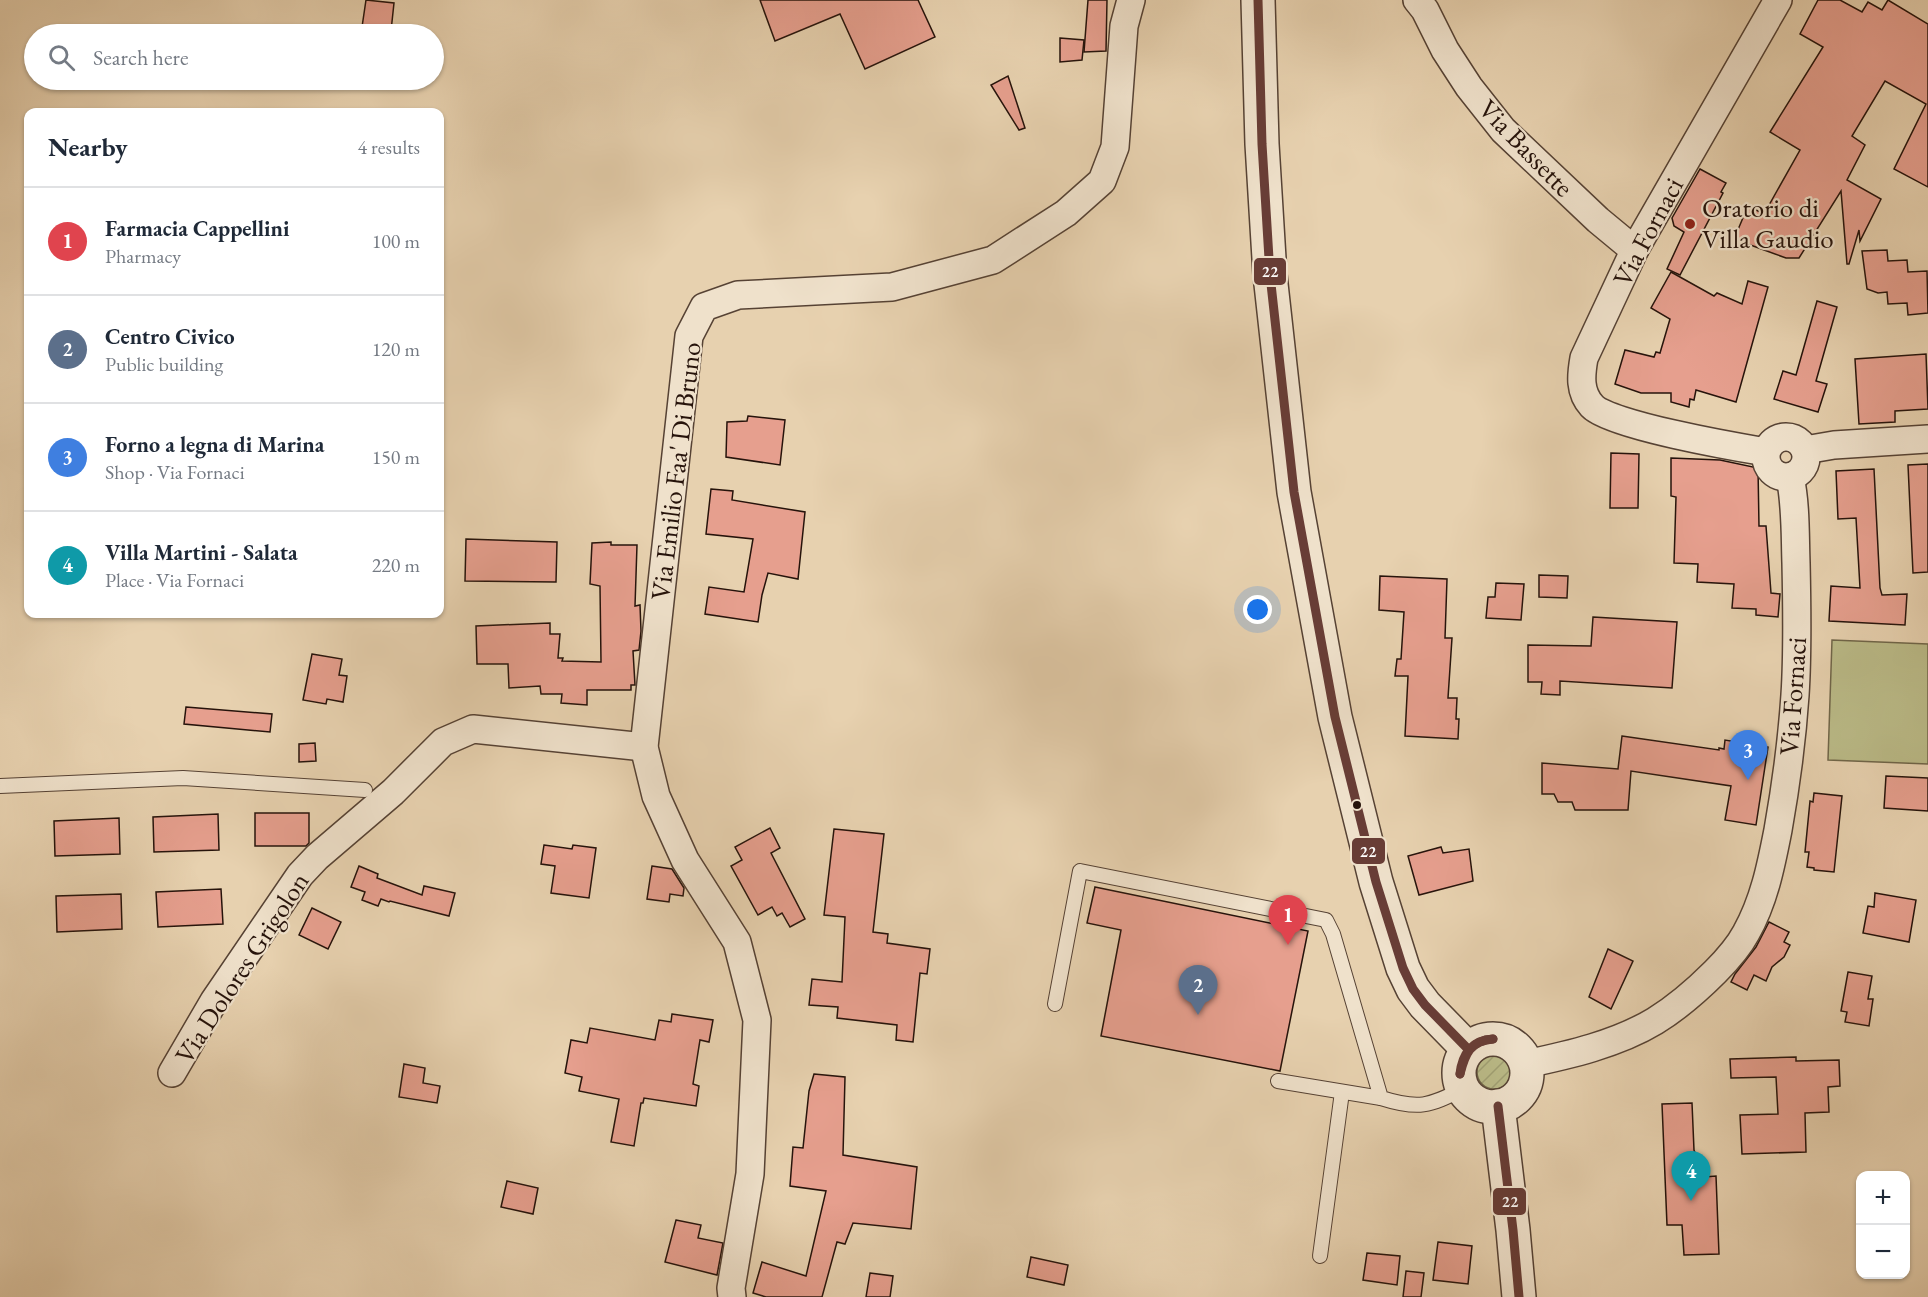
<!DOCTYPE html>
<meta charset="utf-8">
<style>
:root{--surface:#fff;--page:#f6f6f7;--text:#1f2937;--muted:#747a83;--line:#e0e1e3;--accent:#d93025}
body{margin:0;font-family:"EB Garamond",serif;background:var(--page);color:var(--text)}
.controls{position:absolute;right:18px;bottom:18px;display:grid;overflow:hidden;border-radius:12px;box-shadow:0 2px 4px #0004}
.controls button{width:54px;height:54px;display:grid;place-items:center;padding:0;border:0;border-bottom:2px solid var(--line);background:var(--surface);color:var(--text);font:30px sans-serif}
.you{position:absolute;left:1258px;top:610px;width:21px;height:21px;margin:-15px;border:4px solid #fff;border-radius:50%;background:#1a73e8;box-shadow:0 0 0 9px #1a73e833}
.badge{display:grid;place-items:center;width:39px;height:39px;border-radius:50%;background:var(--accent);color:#fff;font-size:20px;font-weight:700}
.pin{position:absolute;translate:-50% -50px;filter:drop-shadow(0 2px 3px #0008)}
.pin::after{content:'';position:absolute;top:32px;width:21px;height:18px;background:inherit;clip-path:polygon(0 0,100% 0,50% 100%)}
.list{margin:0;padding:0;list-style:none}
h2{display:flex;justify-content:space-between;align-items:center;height:78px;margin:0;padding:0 24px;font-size:26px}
h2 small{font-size:20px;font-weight:400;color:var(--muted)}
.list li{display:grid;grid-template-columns:39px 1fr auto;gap:18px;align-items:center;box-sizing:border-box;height:108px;padding:0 24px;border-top:2px solid var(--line)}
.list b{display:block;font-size:22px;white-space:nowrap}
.list p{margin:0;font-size:20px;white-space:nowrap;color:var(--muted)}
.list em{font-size:20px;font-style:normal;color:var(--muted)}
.icon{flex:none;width:33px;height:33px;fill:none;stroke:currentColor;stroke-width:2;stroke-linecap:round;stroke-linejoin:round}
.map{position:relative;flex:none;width:1928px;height:1297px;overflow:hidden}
.search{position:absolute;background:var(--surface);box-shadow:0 2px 4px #0004;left:24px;top:24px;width:420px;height:66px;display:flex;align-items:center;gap:15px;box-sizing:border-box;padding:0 21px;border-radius:33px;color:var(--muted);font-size:22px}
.panel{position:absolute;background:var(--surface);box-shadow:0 2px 4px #0004;left:24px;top:108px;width:420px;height:510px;border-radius:12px}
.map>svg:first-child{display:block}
</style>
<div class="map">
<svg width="1928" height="1297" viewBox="0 0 1928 1297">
<defs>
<pattern id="garden-furrows" width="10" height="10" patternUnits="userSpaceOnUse" patternTransform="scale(1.5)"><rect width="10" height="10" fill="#baba87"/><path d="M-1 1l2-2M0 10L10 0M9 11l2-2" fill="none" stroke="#a09f73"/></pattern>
</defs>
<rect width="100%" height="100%" fill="#e7d1af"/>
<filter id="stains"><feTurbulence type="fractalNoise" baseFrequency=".00333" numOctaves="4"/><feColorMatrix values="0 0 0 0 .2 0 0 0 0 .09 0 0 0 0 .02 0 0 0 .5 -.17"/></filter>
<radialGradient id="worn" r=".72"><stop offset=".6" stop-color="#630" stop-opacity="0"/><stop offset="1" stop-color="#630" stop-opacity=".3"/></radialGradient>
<!-- garden -->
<circle fill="url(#garden-furrows)" stroke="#706649" stroke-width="1.5" cx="1494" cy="1072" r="17"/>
<!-- pitch -->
<polygon fill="#baba87" stroke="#706649" stroke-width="1.5" points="1832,640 1928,644 1928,764 1828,760"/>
<!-- building -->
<g fill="#e69f8e" stroke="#26130b" stroke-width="1.5">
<polygon points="366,0 394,3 391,31 362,27"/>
<polygon points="760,0 918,0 935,37 865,69 840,14 775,41"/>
<polygon points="1088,0 1107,0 1106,51 1084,52"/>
<polygon points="1818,0 1840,0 1862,12 1868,2 1882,10 1888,0 1928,24 1928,187 1894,169 1926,104 1885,81 1852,136 1865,145 1847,180 1881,199 1860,241 1859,230 1849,264 1847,264 1841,191 1799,258 1786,258 1734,239 1748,206 1764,214 1800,150 1770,132 1823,47 1800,34"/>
<polygon points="1060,38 1084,40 1082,60 1060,62"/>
<polygon points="1008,76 1025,128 1019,130 991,85"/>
<polygon points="1700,169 1726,183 1721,192 1723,193 1680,275 1667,269 1684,232 1674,226 1672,218"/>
<polygon points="1887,250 1888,261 1907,260 1908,272 1927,271 1928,313 1908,315 1907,303 1888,304 1887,292 1878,293 1867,289 1862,251"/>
<polygon points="1671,272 1714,296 1717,293 1742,304 1748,281 1768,287 1736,402 1696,390 1694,400 1690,399 1689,407 1671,402 1671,393 1641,393 1615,384 1625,350 1654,357 1656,352 1660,353 1670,319 1651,308"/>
<polygon points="1817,301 1837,307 1816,381 1827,384 1818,412 1774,399 1783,371 1796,375"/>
<polygon points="1926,354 1928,409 1895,411 1895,422 1859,424 1855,359"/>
<polygon points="748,416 785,420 780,465 726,457 727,422 747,421"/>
<polygon points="1611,453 1639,454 1638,508 1610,508"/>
<polygon points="1671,458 1720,460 1758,468 1759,526 1766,526 1771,593 1780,594 1778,617 1756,615 1756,609 1732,608 1734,584 1697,582 1698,564 1674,563 1676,497 1671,496"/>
<polygon points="1928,464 1928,572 1913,573 1908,465"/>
<polygon points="1874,469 1880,588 1882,595 1907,594 1905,625 1829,621 1831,586 1860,588 1856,518 1838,519 1836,471"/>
<polygon points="711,489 733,491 732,500 805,512 798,579 768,573 762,595 758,622 705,614 709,587 744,592 753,539 706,534"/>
<polygon points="466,539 557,542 556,582 465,581"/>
<polygon points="611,542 611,545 637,545 635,606 640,605 641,631 639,650 633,651 635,685 631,685 631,690 587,690 587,705 561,703 562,694 541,694 540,686 509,688 508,664 477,664 476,626 550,623 550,634 560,634 558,658 563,658 562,661 601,662 600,586 590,584 592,543"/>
<polygon points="1539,575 1568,576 1567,598 1539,597"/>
<polygon points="1380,576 1447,579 1445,638 1452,638 1448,698 1457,698 1456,719 1459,719 1458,739 1405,736 1408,676 1395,676 1397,659 1401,659 1404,612 1379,610"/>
<polygon points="1496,583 1524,584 1521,620 1486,618 1488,597 1495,597"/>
<polygon points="1593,617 1677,622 1672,688 1560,681 1560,695 1541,694 1542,682 1528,682 1528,645 1591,646"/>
<polygon points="312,654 342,659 339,675 347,676 343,702 327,699 326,704 303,700"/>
<polygon points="186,707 272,714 270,732 184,724"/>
<polygon points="1622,736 1719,750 1719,748 1724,749 1725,740 1768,747 1756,825 1725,820 1731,786 1631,771 1628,810 1575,810 1572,802 1558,802 1554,794 1542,794 1542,763 1618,769"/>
<polygon points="315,743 316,761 299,762 299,744"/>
<polygon points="1886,776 1928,778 1928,811 1884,808"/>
<polygon points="1814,793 1842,796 1834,872 1814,870 1814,868 1807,867 1809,852 1805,852 1810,801 1813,802"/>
<polygon points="255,813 309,813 309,843 306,846 255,846"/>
<polygon points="218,814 219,850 154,852 153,817"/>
<polygon points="119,818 120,854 55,856 54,821"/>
<polygon points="770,828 780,848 771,853 805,919 790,927 782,913 777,916 772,907 758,915 731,866 742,860 735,847"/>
<polygon points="834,829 884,834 873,932 888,934 887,943 930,949 927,974 920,973 913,1042 896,1040 897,1025 837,1018 838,1007 809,1005 812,979 842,982 845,917 824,915"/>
<polygon points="544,845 572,849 573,845 596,848 589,898 551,893 555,866 541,864"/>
<polygon points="1441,847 1443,853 1469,849 1473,881 1419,895 1408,856"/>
<polygon points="359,866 378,874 377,878 422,895 424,886 455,893 449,916 390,901 389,902 381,899 378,906 362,900 365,892 351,887"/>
<polygon points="652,866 672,869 684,888 683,896 670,894 669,902 647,899"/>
<polygon points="1095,887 1308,931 1280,1071 1101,1036 1121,930 1087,923"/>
<polygon points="221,889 223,924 158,927 156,892"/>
<polygon points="1875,893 1916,900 1909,942 1863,933 1868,906 1874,907"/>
<polygon points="121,894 122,929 57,932 56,896"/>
<polygon points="312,908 341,922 328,949 299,935"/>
<polygon points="1769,922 1789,932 1784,942 1790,945 1784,957 1772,967 1766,981 1754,975 1747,990 1731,982 1735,974 1756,947"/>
<polygon points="1608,949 1633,961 1611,1009 1589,997"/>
<polygon points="1848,972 1872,976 1868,999 1873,999 1869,1026 1845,1022 1847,1012 1841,1011"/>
<polygon points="672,1014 713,1020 709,1042 700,1040 693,1084 699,1086 696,1106 644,1098 643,1103 641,1103 634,1146 611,1142 619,1099 579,1091 582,1077 565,1073 571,1040 587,1043 590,1028 655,1040 659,1020 671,1022"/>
<polygon points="1796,1057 1796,1061 1839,1060 1840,1086 1828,1087 1829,1112 1805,1113 1806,1152 1742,1154 1740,1115 1778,1114 1776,1077 1731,1078 1730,1059"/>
<polygon points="404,1064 425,1068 423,1083 440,1086 437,1103 399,1097"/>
<polygon points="814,1074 845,1077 843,1155 917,1167 911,1229 853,1223 845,1244 837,1242 822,1297 766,1297 753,1293 762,1262 806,1276 826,1191 790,1186 793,1147 803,1148 809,1091"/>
<polygon points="1692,1103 1694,1150 1704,1177 1716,1176 1719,1254 1684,1255 1682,1225 1667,1225 1662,1104"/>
<polygon points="507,1181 538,1188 533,1214 501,1207"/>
<polygon points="676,1220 701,1225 698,1238 723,1243 717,1275 665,1262"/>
<polygon points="1438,1242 1472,1246 1468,1284 1433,1280"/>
<polygon points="1367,1253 1400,1256 1397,1285 1363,1280"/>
<polygon points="1031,1257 1068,1265 1064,1285 1027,1277"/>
<polygon points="1406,1271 1424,1273 1421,1297 1403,1297"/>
<polygon points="870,1273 893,1276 890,1297 866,1297"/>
</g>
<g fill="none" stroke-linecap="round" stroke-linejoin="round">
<!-- service casing -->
<g stroke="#564234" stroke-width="16">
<g id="service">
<polyline points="0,786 183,778 365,790"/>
<path d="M1055,1004L1080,871L1326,920L1333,934L1381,1098C1419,1110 1429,1106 1463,1089"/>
<polyline points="1278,1081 1381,1098"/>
<polyline points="1320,1256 1342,1092"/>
</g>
</g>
<!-- minor casing -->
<g stroke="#564234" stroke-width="30">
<g id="minor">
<polyline points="1417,0 1425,10 1445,50 1469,87 1503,130 1598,220 1627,244 1635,249"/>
<circle cx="1786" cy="457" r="20"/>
<polyline points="1805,450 1834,445 1928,439"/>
<path d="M1766,452C1736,447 1609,425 1592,406C1579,392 1581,375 1584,358L1635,249L1778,0"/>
<path d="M1526,1064C1569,1055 1617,1044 1655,1021C1676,1008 1697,990 1715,972C1726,961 1738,948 1746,933C1764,901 1771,866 1778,830C1786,785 1792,740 1795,695C1798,650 1797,607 1796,563C1795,535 1796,504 1790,477"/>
<polyline points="172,1073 214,1001 300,875 317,857 393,792 443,742 473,729 644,747"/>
<polyline points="732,1297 731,1288 750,1174 757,1020 737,942 685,860 656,796 644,747 689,336 704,307 738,295 892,287 993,260 1066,213 1102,181 1115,147 1124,26 1131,0"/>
</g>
</g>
<!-- tertiary casing -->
<g stroke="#564234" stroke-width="36">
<g id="tertiary">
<polyline points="1258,0 1262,144 1270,275 1294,492 1335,717 1376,882 1403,968 1413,989 1425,1005 1468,1049"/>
<circle cx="1493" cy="1073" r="34"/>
<polyline points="1498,1106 1513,1230 1519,1297"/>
</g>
</g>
<!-- service -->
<use href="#service" stroke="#efe1cb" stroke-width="14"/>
<!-- minor -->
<use href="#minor" stroke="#efe1cb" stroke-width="27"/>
<!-- tertiary -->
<use href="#tertiary" stroke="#efe1cb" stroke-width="33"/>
<!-- bus-1 casing -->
<g stroke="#efe1cb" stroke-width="14">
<g id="bus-1">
<polyline points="1258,0 1262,144 1270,275 1294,492 1335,717 1376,882 1403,968 1413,989 1425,1005 1468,1049"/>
<path d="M1460,1074C1462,1054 1472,1040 1493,1039"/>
<path d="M1460,1074C1465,1054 1470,1041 1493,1039"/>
<polyline points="1498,1106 1513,1230 1519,1297"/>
</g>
</g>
<!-- bus-1 -->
<use href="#bus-1" stroke="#683d36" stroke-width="9"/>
</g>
<!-- markers -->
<circle fill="#8f2418" stroke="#efe1cb" stroke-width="2" cx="1690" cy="224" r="6"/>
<circle fill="#26130b" stroke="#efe1cb" stroke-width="2" cx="1357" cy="805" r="5"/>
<g text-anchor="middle" stroke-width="4.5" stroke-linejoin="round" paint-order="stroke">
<!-- street labels -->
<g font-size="27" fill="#26130b" stroke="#efe1cb">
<text transform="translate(1526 148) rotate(46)" y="9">Via Bassette</text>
<text transform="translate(1648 232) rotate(-62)" y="9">Via Fornaci</text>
<text transform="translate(676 471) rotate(-83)" y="9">Via Emilio Faa' Di Bruno</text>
<text transform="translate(1793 696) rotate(-86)" y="9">Via Fornaci</text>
<text transform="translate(242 968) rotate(-57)" y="9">Via Dolores Grigolon</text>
</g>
<!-- poi labels -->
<g font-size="27" fill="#26130b" stroke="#efe1cb" text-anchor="start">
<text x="1702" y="217">Oratorio di<tspan x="1702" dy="31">Villa Gaudio</tspan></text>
</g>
</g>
<g stroke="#efe1cb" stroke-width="2">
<rect x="1253" y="257" width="34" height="29" rx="6" fill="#683d36"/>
<rect x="1351" y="837" width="35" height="28" rx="6" fill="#683d36"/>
<rect x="1492" y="1187" width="35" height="29" rx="6" fill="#683d36"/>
</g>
<g font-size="16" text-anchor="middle" font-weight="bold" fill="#fff">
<text x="1270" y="277">22</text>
<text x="1368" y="857">22</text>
<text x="1510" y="1207">22</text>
</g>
<rect width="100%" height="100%" filter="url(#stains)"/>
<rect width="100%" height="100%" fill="url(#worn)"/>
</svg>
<div class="controls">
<button>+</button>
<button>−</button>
</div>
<div class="you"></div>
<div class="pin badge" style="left:1288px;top:945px;background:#e0444e">1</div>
<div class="pin badge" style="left:1198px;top:1015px;background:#5c6f8a">2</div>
<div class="pin badge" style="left:1748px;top:780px;background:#3f7fe0">3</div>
<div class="pin badge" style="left:1691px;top:1201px;background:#0f9aa8">4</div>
<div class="search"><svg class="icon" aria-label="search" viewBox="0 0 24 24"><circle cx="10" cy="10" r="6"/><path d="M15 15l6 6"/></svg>Search here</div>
<section class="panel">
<h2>Nearby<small>4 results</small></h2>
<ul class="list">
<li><span class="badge" style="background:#e0444e">1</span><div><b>Farmacia Cappellini</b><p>Pharmacy</p></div><em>100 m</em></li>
<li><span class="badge" style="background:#5c6f8a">2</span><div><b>Centro Civico</b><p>Public building</p></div><em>120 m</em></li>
<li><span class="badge" style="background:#3f7fe0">3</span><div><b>Forno a legna di Marina</b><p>Shop · Via Fornaci</p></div><em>150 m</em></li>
<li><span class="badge" style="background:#0f9aa8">4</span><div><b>Villa Martini - Salata</b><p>Place · Via Fornaci</p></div><em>220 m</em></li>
</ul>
</section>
</div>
